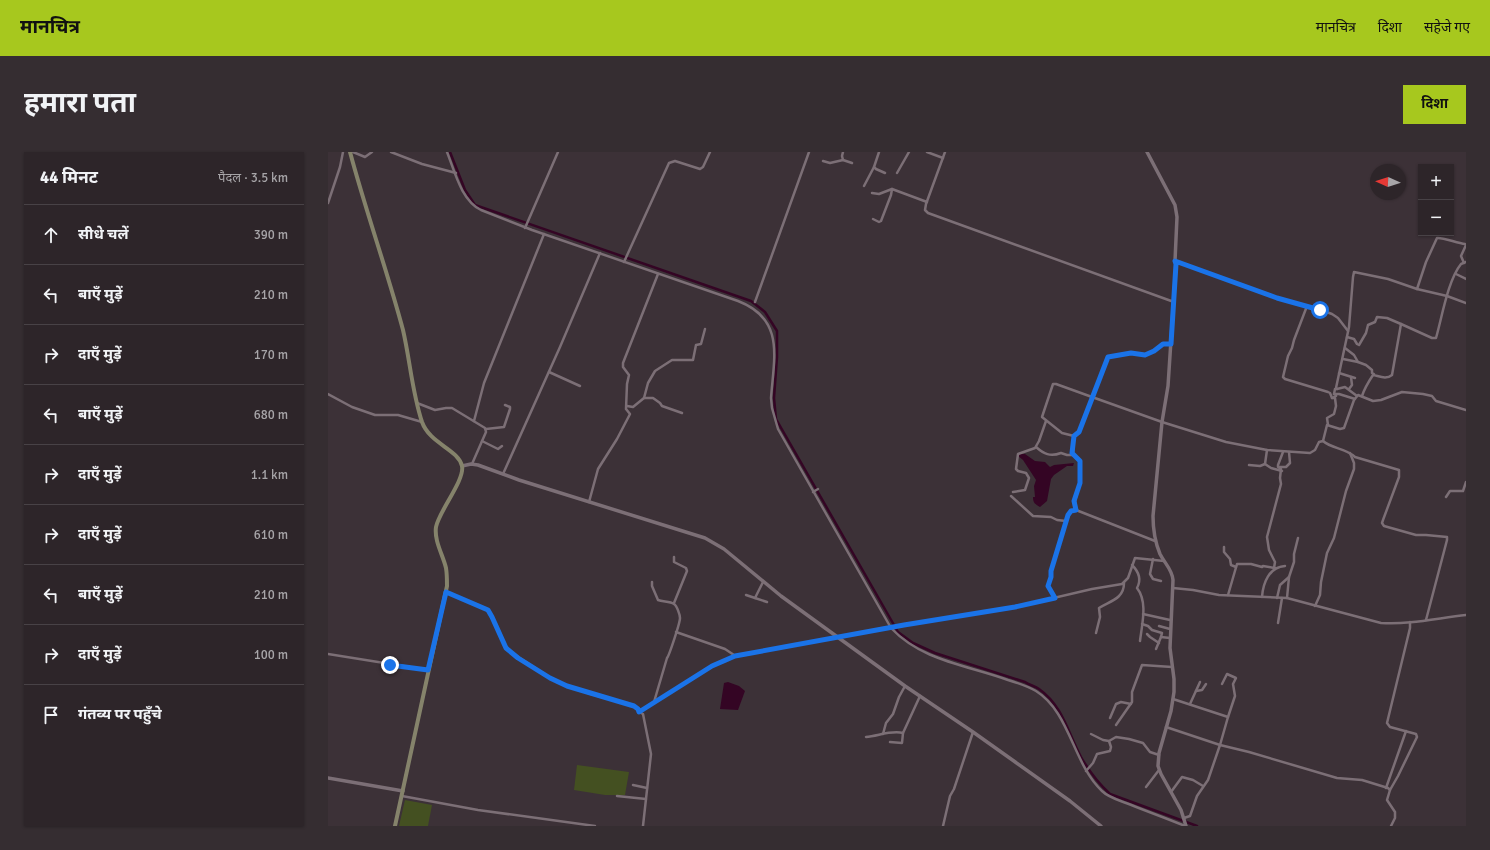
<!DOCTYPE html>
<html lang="hi">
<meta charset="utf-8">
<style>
:root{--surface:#2d2529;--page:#352d31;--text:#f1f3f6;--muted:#a7a5a8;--line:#484246;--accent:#a7c81e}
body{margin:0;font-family:Signika,"Noto Sans Devanagari",sans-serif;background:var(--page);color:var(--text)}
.controls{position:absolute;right:12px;top:12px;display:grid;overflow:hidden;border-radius:0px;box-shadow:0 1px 3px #0004}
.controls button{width:36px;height:36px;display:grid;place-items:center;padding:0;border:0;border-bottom:1px solid var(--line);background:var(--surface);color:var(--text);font:20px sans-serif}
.compass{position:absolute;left:1042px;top:12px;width:36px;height:36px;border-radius:50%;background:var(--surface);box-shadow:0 1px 3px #0004;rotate:273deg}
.stop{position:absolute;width:12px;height:12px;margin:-9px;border:3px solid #1a73e8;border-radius:50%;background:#fff}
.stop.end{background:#1a73e8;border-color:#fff;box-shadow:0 1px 4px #0008}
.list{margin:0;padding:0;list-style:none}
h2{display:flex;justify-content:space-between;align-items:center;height:52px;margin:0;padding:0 16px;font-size:17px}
h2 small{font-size:13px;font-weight:400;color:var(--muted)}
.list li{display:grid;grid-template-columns:26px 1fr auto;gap:12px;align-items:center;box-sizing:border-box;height:60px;padding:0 16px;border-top:1px solid var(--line)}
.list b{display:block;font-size:15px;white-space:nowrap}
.list em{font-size:13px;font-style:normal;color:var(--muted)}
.icon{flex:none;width:22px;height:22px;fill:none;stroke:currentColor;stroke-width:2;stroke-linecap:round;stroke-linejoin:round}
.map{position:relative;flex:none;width:1138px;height:674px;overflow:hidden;border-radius:0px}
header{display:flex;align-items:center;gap:24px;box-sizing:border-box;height:56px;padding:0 20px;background:var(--accent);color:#111}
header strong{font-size:19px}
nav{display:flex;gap:22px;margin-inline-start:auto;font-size:14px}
.intro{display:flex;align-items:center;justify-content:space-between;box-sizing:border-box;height:96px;padding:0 24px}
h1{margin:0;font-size:28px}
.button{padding:10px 18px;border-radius:0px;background:var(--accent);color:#111;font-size:14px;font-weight:700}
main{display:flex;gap:24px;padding:0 24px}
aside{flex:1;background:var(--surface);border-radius:0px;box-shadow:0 1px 3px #0004}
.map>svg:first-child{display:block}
</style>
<header>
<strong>मानचित्र</strong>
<nav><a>मानचित्र</a><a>दिशा</a><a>सहेजे गए</a></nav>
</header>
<div class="intro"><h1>हमारा पता</h1><a class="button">दिशा</a></div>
<main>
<aside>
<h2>44 मिनट<small>पैदल · 3.5 km</small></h2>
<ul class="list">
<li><svg class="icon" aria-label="ahead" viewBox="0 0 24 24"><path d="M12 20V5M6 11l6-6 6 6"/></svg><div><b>सीधे चलें</b></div><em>390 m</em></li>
<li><svg class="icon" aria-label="left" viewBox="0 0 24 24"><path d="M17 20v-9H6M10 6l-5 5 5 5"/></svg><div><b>बाएँ मुड़ें</b></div><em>210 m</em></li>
<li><svg class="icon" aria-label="right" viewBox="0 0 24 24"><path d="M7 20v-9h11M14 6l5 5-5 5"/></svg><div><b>दाएँ मुड़ें</b></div><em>170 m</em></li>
<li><svg class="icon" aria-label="left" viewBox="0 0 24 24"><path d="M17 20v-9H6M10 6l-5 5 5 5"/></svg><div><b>बाएँ मुड़ें</b></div><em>680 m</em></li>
<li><svg class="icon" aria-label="right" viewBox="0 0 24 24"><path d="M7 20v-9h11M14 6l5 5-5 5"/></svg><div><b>दाएँ मुड़ें</b></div><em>1.1 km</em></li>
<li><svg class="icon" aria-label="right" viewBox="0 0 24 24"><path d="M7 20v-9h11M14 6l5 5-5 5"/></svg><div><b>दाएँ मुड़ें</b></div><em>610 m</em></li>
<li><svg class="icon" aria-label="left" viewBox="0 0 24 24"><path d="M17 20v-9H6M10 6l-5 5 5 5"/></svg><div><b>बाएँ मुड़ें</b></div><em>210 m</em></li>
<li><svg class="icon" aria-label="right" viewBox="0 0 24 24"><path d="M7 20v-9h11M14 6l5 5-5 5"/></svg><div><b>दाएँ मुड़ें</b></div><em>100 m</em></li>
<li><svg class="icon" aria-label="arrive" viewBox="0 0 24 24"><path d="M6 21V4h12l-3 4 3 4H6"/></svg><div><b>गंतव्य पर पहुँचे</b></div></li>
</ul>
</aside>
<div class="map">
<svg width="1138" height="674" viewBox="0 0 1138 674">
<rect width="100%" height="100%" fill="#3c3137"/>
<!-- green -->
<g fill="#445021">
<polygon points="249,613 301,620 297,643 277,643 246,638"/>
<polygon points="77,648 104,653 100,674 71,674"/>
</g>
<!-- water -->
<g fill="#340524">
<path d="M691,302H697L707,309L717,310L722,315L726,313L746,311L745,314H739L726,323L723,327L719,349L712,355C707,352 705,351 705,345H707L706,334L708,328L695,308L690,304Z"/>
<polygon points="400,530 411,534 417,539 410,558 392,557 396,531"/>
</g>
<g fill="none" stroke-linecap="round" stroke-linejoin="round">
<!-- canal -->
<path stroke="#340524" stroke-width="2.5" d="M122,0L137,38L147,53L423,149L437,160L449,179V205L446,246L448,267L570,480L585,491L607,501L697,530C701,533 707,534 711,537C735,554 740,581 753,605C761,619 770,631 782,642L869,674"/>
<!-- minor -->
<g stroke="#7c6f76" stroke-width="2.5">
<polyline points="25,0 37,5 44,0"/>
<polyline points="63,0 94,12 128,21"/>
<path d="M119,0C127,20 133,48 153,58L204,78L410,149C457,167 446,205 443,246L444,256L450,277L563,476C594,509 639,513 680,528C690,531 699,534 708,539C742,560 745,612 774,639C780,645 790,648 798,651C818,659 838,666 857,674"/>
<polyline points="515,0 514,4 515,8 524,11"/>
<polyline points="551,0 546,15 548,17 557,21"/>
<polyline points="599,0 615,6"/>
<polyline points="617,0 598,52 597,58 600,61 846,150"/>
<polyline points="495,9 502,11 515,8"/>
<polyline points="569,21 581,0"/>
<polyline points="536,34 546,15"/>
<polyline points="544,41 551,42 564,37 599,50"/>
<polyline points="0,51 12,15 15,0"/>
<polyline points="545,67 551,70 553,69 563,43 564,37"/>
<polyline points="197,76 230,0"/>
<polyline points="847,109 949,146 987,156 1004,162 1010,166 1020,179"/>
<polyline points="296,110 341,11 347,9 372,17 375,15 382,0"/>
<polyline points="1136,111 1133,104 1138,93"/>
<polyline points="1128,122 1138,127"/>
<path d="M1089,137L1098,110L1109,86C1114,85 1129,91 1137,92"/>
<polyline points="427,150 481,0"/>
<polyline points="979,154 966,188 964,196 960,204 955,225 957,227 1000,240 1002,241 1004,246"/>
<polyline points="1019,185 1026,187 1029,192 1031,193 1038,181 1040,173 1047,170 1049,165 1059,166 1073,172"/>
<polyline points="1017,196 1026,203 1030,210 1038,213 1044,218 1044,221 1046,222"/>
<polyline points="1015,207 1030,210"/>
<polyline points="221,220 252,234"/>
<polyline points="1011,221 1027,226"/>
<polyline points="1009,237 1017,235 1029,244"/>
<polyline points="1021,237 1024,233 1023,225"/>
<polyline points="0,242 24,255 47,263 70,263 94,270"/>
<polyline points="1006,242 1007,237 1009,237 1008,236 1021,175 1025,125 1026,120 1060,127 1089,137 1119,144 1138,151"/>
<path d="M1034,244C1036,238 1041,229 1045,223C1051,224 1058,228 1064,223L1073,172L1104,186H1108C1114,165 1120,128 1133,112L1138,110"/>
<polyline points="316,246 325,246 332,251 334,254 354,261"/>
<polyline points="89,251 107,258 118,256 124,256 157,276 158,280 144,312"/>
<polyline points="299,254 305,255 316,246 320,231 327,219 344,208 365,208 368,193 373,192 377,177"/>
<polyline points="146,269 156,231 216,82"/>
<polyline points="1000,273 999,266 1006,262 1008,254 1007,246 1004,246 1008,244 1008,243 1006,242 1011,242 1027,247"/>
<polyline points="158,277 176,275 182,257 182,255 177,253"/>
<polyline points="746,284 734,281 714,265 725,232 728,232 764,245 780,205 803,201 817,203 826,199 835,192 843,192"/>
<polyline points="154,289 170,297 174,294"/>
<polyline points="995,289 999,273 1012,277 1016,276 1026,248 1030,243 1045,249 1053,248 1074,240 1095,242 1104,244 1108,249 1138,258"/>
<path d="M708,295C716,302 722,305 733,301L739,303H745"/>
<polyline points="939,298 937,312 943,316 954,319"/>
<polyline points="921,313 932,314 937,312"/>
<polyline points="951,315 958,315 962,311 961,300"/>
<polyline points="175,322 232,195 272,101"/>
<polyline points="485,340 490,337"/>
<polyline points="685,340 697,338 701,326 698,321 690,319 688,317 690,302 707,296 711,289 718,269"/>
<polyline points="683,344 705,364 723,365 729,368 738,369"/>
<polyline points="1118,345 1122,339 1135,339 1138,330"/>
<polyline points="261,350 270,317 289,287 301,264 302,262 298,257 299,232 301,223 295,215 295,211 330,122"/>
<path d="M748,358L747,349L752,331V311L750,306L745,303L746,284L751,280L764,245L834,270L898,290L939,298L982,301L987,298L991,290L995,289C1004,297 1018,296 1027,305L1071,318V325L1055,368L1054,371L1056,374L1088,383H1098L1119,385V388L1098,468"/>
<polyline points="896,395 896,400 902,407 903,413 908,415"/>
<polyline points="825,407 822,422 825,427 833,429"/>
<path d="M804,413C811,420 814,427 809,436C820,450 814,472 812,489"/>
<polyline points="946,416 947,410 941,398 939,385 953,332 952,326 953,317 950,315 950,313 955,300"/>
<path d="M324,430V434L330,448C335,450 342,449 346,452C349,454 352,463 352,466C352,471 341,504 339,506L326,550"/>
<polyline points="435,430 427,446 439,450"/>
<path d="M845,436L865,438L891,443L959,446L1053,471C1081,473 1110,466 1138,463"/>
<polyline points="118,440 160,458 164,465 178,496 181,499 229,530 263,542 306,554 310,557 311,560 315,562 323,602 315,674"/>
<polyline points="418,443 427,446"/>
<polyline points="900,443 909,412 923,412 934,415 935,414 947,416"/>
<path d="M934,445C935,431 941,415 957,414"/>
<polyline points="727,446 720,433 723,425 723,418 738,369 743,359 748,358 827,389"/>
<polyline points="949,446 952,433 961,425"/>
<polyline points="959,446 961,425 966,410 966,402 970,386"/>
<polyline points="346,451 359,419 358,416 346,410 346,405"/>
<polyline points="987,454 992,443 993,430 999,401 1006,386 1018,339 1026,317 1026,311 1022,301"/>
<polyline points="815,462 842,468"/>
<polyline points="950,471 954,446"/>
<polyline points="814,472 820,474 824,478 834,481 833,485 828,497"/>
<polyline points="831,474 842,477"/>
<polyline points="348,480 397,497 406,503"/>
<path d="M768,481L772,465L771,456C782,449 796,447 796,431"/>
<polyline points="819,482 822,485 831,491"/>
<polyline points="833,485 842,486"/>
<polyline points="0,502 100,518"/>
<polyline points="868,539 874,538 878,532"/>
<polyline points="845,547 900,565 907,544 905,532 908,526 899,522 894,532"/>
<polyline points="862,552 872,530"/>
<polyline points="311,560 383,514 407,504 576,473 687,455 764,437 794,432 800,426 807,406 836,409"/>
<polyline points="782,566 788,552 793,550 803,552"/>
<polyline points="788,573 804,550 804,540 814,513 844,515"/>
<polyline points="838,575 892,593 921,600 1009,626 1034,628 1060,636 1062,638 1059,648 1067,660 1067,666 1063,674"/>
<polyline points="555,582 558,571 565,562 571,545 577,534"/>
<polyline points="763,582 775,588 781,589"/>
<path d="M538,585C550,584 563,578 575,581L592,544"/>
<polyline points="562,590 574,591 575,581"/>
<polyline points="758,619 765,611 769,602 782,599 783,595 781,589 788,585 801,587 815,591 822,600 831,603"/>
<polyline points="305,633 319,636"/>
<polyline points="818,635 831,618"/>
<polyline points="1058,636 1078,579"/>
<polyline points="1062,638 1070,624 1089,585 1088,582 1062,575 1059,571 1082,476 1082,470"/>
<polyline points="843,640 854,625 865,628 875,634"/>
<polyline points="74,644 150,658 267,674"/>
<polyline points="289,644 318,647"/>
<polyline points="856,666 862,664 869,644 880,628 892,593 900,565"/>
<polyline points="615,674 622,644 626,637 645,580"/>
</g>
<!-- tertiary -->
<g stroke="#7c6f76" stroke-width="3.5">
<path d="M819,0L847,53L849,65L847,109L848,112L840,234L834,270L825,364C825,377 827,390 832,402C837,412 844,417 845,428L842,496L846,527V540L843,559L831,601L830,614L833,622L853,658L858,674"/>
<polyline points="134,314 143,312 150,313 191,328 377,386 396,397 453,444 577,534 645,580 742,649 773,674"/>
<polyline points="0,626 75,639"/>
</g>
<!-- secondary -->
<path stroke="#85836b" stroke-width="4" d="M22,0C38,60 59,118 75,178C82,208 84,240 94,270C102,292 130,297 134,314C137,328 111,359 108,375C106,389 115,403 118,416C119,422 119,428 119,434L67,674"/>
</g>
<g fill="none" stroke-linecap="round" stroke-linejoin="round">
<!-- route -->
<polyline stroke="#1a73e8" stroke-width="5" points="62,513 100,518 118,440 160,458 164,465 178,496 190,506 222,526 239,534 306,554 310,557 311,560 384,514 407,504 576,473 687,455 727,446 720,434 723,425 723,419 740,363 743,359 748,358 746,349 752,331 752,309 744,301 746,284 751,280 780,205 803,201 817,203 826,199 835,192 843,192 848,112 847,109 949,146 992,158"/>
</g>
</svg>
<div class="controls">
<button>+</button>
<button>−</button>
</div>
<svg class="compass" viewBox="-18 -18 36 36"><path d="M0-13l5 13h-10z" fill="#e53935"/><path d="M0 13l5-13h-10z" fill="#a7a5a8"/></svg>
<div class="stop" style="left:992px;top:158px"></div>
<div class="stop end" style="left:62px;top:513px"></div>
</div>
</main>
